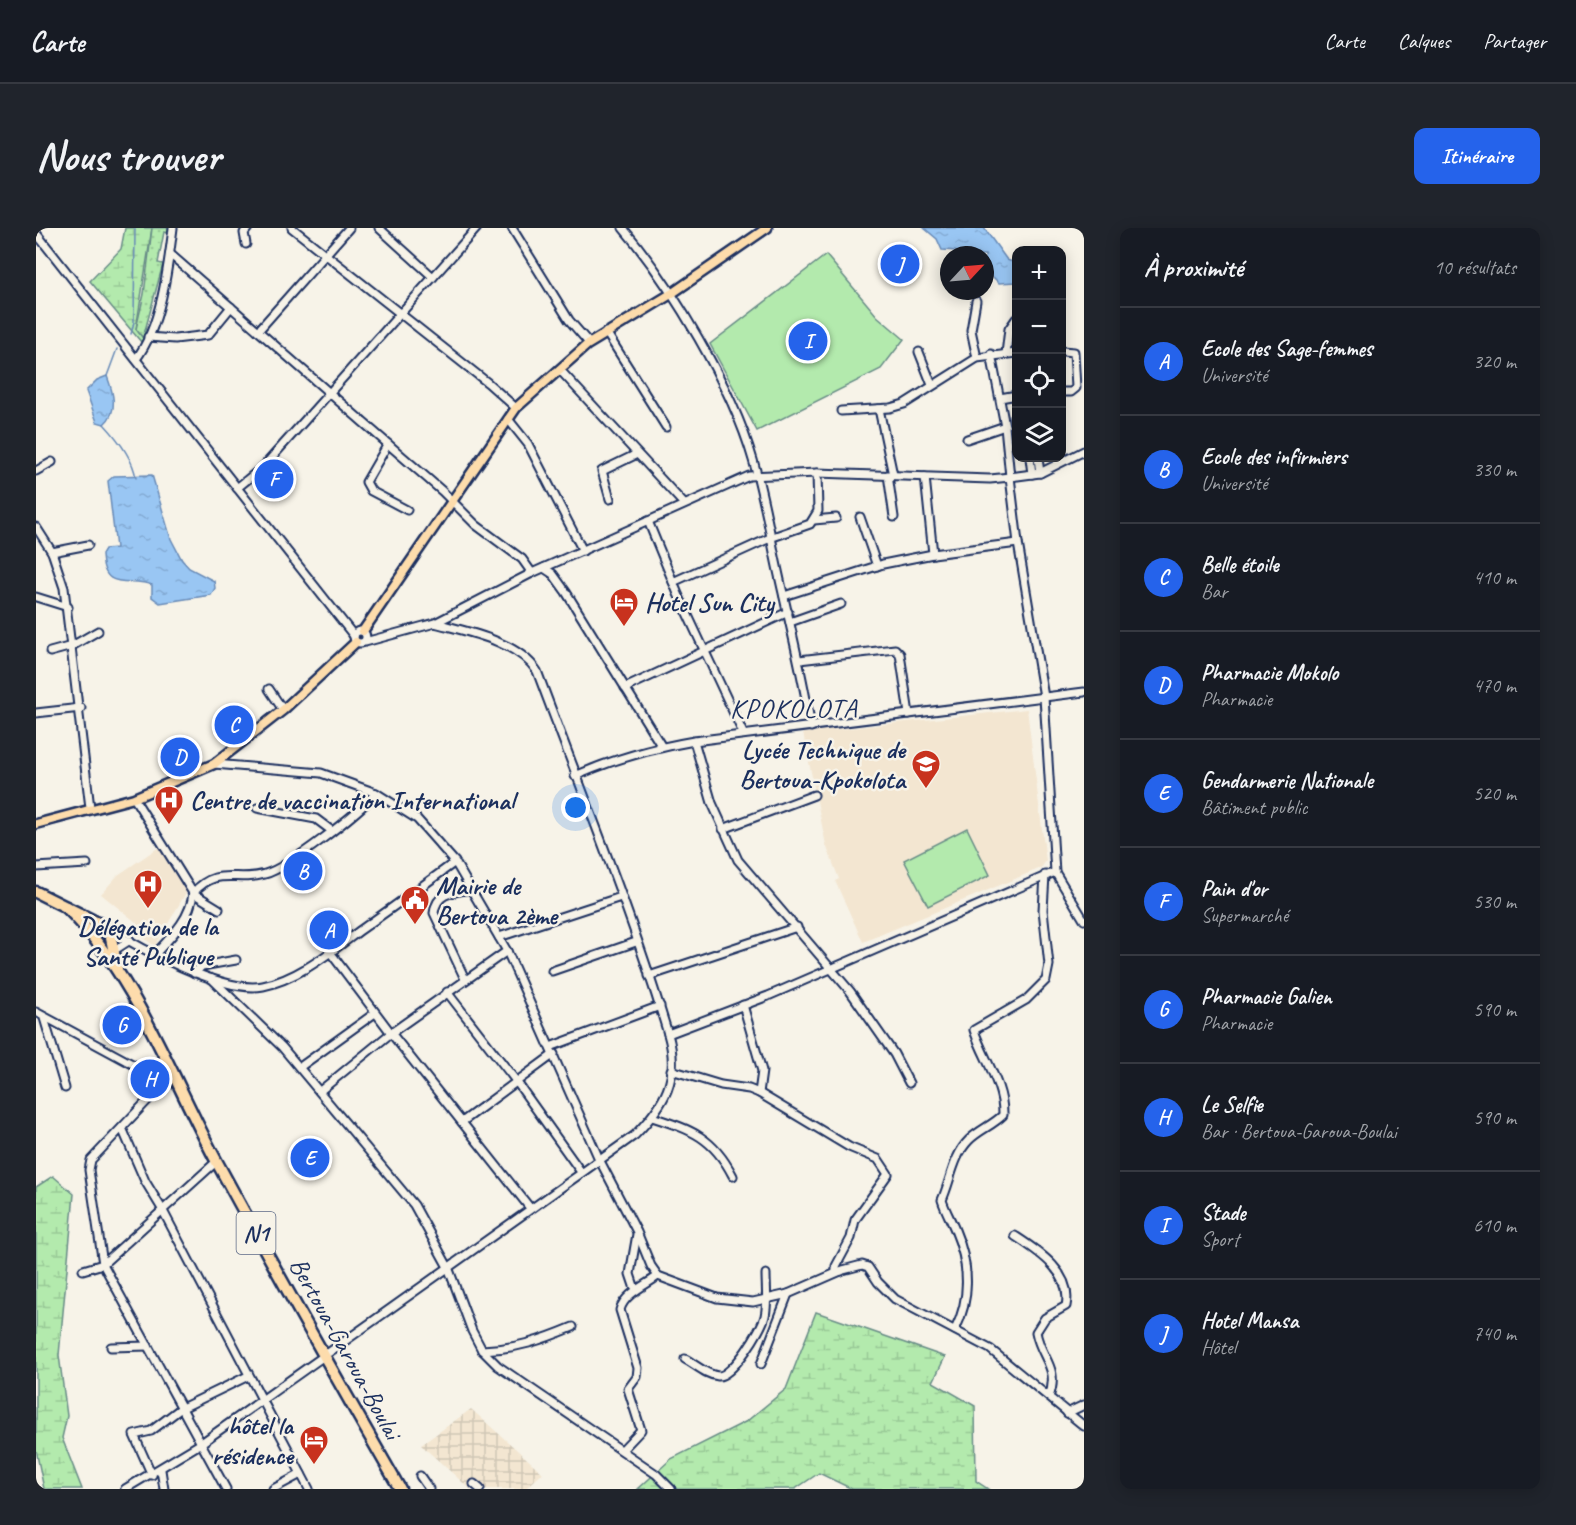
<!DOCTYPE html>
<html lang="fr">
<meta charset="utf-8">
<style>
:root{--surface:#171b24;--page:#20242c;--text:#f1f3f6;--muted:#9ea1a6;--line:#363941;--accent:#2563eb}
body{margin:0;font-family:Caveat,sans-serif;background:var(--page);color:var(--text)}
.controls{position:absolute;right:18px;top:18px;display:grid;overflow:hidden;border-radius:12px;box-shadow:0 3px 15px #0003}
.controls button{width:54px;height:54px;display:grid;place-items:center;padding:0;border:0;border-bottom:2px solid var(--line);background:var(--surface);color:var(--text);font:30px sans-serif}
.compass{position:absolute;left:904px;top:18px;width:54px;height:54px;border-radius:50%;background:var(--surface);box-shadow:0 3px 15px #0003;rotate:64deg}
.you{position:absolute;left:540px;top:580px;width:21px;height:21px;margin:-15px;border:4px solid #fff;border-radius:50%;background:#1a73e8;box-shadow:0 0 0 9px #1a73e833}
.badge{display:grid;place-items:center;width:39px;height:39px;border-radius:50%;background:var(--accent);color:#fff;font-size:20px;font-weight:700}
.pin{position:absolute;translate:-50% -50%;border:3px solid #fff;box-shadow:0 2px 6px #0006}
.list{margin:0;padding:0;list-style:none}
h2{display:flex;justify-content:space-between;align-items:center;height:78px;margin:0;padding:0 24px;font-size:26px}
h2 small{font-size:20px;font-weight:400;color:var(--muted)}
.list li{display:grid;grid-template-columns:39px 1fr auto;gap:18px;align-items:center;box-sizing:border-box;height:108px;padding:0 24px;border-top:2px solid var(--line)}
.list b{display:block;font-size:22px;white-space:nowrap}
.list p{margin:0;font-size:20px;white-space:nowrap;color:var(--muted)}
.list em{font-size:20px;font-style:normal;color:var(--muted)}
.icon{flex:none;width:33px;height:33px;fill:none;stroke:currentColor;stroke-width:2;stroke-linecap:round;stroke-linejoin:round}
.map{position:relative;flex:none;width:1048px;height:1261px;overflow:hidden;border-radius:12px}
header{display:flex;align-items:center;gap:36px;box-sizing:border-box;height:84px;padding:0 30px;background:var(--surface);border-bottom:2px solid var(--line)}
header strong{font-size:28px}
nav{display:flex;gap:33px;margin-inline-start:auto;font-size:21px}
.intro{display:flex;align-items:center;justify-content:space-between;box-sizing:border-box;height:144px;padding:0 36px}
h1{margin:0;font-size:42px}
.button{padding:15px 27px;border-radius:12px;background:var(--accent);color:#fff;font-size:21px;font-weight:700}
main{display:flex;gap:36px;padding:0 36px}
aside{flex:1;background:var(--surface);border-radius:12px;box-shadow:0 3px 15px #0003}
.map>svg:first-child{display:block}
</style>
<header>
<strong>Carte</strong>
<nav><a>Carte</a><a>Calques</a><a>Partager</a></nav>
</header>
<div class="intro"><h1>Nous trouver</h1><a class="button">Itinéraire</a></div>
<main>
<div class="map">
<svg width="1048" height="1261" viewBox="0 0 1048 1261">
<defs>
<pattern id="industrial-grid" width="8" height="8" patternUnits="userSpaceOnUse" patternTransform="scale(1.5)"><rect width="8" height="8" fill="#f3e6d1"/><path d="M0 4h8M4 0v8" fill="none" stroke="#d0c6b6"/></pattern>
<pattern id="wetland-marsh" width="20" height="14" patternUnits="userSpaceOnUse" patternTransform="scale(1.5)"><rect width="20" height="14" fill="#b3eaad"/><path d="M1 5h8M5 5V1M11 12h8M15 12V8" fill="none" stroke="#99c997"/></pattern>
<pattern id="park-dots" width="8" height="8" patternUnits="userSpaceOnUse" patternTransform="scale(1.5)"><rect width="8" height="8" fill="#b3eaad"/><path d="M2 2h.1M6 6h.1" fill="none" stroke="#99c997" stroke-width="1.8" stroke-linecap="round"/></pattern>
<pattern id="water-ripples" width="26" height="14" patternUnits="userSpaceOnUse" patternTransform="scale(1.5)"><rect width="26" height="14" fill="#99c6f3"/><path d="M2 4q2-2 4 0t4 0M15 11q2-2 4 0t4 0" fill="none" stroke="#83aad3"/></pattern>
</defs>
<rect width="100%" height="100%" fill="#f7f3e8"/>
<filter id="ink" filterUnits="userSpaceOnUse"><feTurbulence type="fractalNoise" baseFrequency=".0167" numOctaves="2"/><feDisplacementMap in="SourceGraphic" scale="12" xChannelSelector="R" yChannelSelector="G"/><feConvolveMatrix kernelMatrix="1 2 1 2 8 2 1 2 1" color-interpolation-filters="sRGB"/></filter>
<g filter="url(#ink)">
<!-- built -->
<g fill="#f3e6d1">
<polygon points="991,481 1010,633 1005,640 827,714 799,653 803,651 790,617 767,505"/>
<polygon points="123,619 151,663 119,718 96,702 101,695 65,666 82,647"/>
</g>
<!-- industrial -->
<polygon fill="url(#industrial-grid)" points="435,1181 507,1245 489,1261 434,1261 385,1217"/>
<!-- wetland -->
<g fill="url(#wetland-marsh)" stroke="#678c86" stroke-width="1.5">
<polygon points="89,0 116,0 100,101 107,110 106,115 54,53 85,21"/>
<polygon points="17,948 38,966 23,1127 31,1188 26,1210 46,1261 8,1261 0,1222 0,959"/>
<polygon points="780,1084 909,1129 897,1154 939,1178 940,1253 952,1261 816,1261 783,1245 759,1261 602,1261 635,1231 711,1193 750,1161"/>
</g>
<!-- park -->
<polygon fill="url(#park-dots)" stroke="#678c86" stroke-width="1.5" points="116,0 134,0 133,5 128,4 122,35 127,36 107,110 100,101 108,66"/>
<!-- garden -->
<g fill="#b3eaad" stroke="#678c86" stroke-width="1.5">
<polygon points="790,27 841,88 868,111 845,141 721,203 674,116"/>
<polygon points="931,600 954,647 892,678 868,632"/>
</g>
<!-- water -->
<g fill="url(#water-ripples)" stroke="#678ab7" stroke-width="1.5">
<path d="M888,0H948L971,32L980,35V54L963,55L949,41V27C933,27 921,22 906,22L901,11Z"/>
<path d="M71,148C77,164 83,183 68,196L61,194L50,163L61,152Z"/>
<path d="M116,247L135,311L146,332L153,340L178,353L179,360L175,367L124,375L116,369V357C94,348 67,366 66,326L69,321L80,320L72,253L78,248Z"/>
</g>
<g fill="none" stroke-linecap="round" stroke-linejoin="round">
<!-- stream -->
<g stroke="#678ab7" stroke-width="1.5">
<polyline points="95,106 98,94 99,0"/>
<polyline points="71,148 81,121"/>
<path d="M68,196C81,210 97,231 100,250"/>
</g>
<!-- minor casing -->
<g stroke="#1b2f5e" stroke-width="11">
<g id="minor">
<polyline points="256,0 452,155 480,180"/>
<polyline points="343,0 397,49"/>
<polyline points="476,0 533,92 553,115"/>
<path d="M587,0C636,58 696,159 717,232C729,272 735,313 744,352C755,401 767,449 775,499"/>
<polyline points="0,5 318,408"/>
<polyline points="210,16 208,5 212,0"/>
<polyline points="134,26 406,263 440,297 486,331 496,345"/>
<polyline points="940,73 935,102 941,130"/>
<polyline points="222,103 313,0"/>
<polyline points="570,104 630,199"/>
<polyline points="112,109 139,111 172,107 195,79"/>
<polyline points="1026,123 1038,124 1040,160 1035,164 1026,164"/>
<polyline points="883,124 896,157"/>
<polyline points="955,126 969,198 974,249 1004,245 1048,223"/>
<polyline points="970,126 973,101 980,91"/>
<path d="M100,131C125,99 132,40 137,0"/>
<polyline points="524,142 648,276"/>
<polyline points="964,170 981,167"/>
<polyline points="843,181 857,247"/>
<polyline points="805,183 854,180 868,176 941,130 981,125"/>
<polyline points="472,191 492,216 547,323"/>
<polyline points="931,211 969,198"/>
<polyline points="352,216 330,254 335,263 371,282"/>
<polyline points="994,230 996,246"/>
<polyline points="1002,230 1004,245"/>
<polyline points="0,243 16,234"/>
<polyline points="852,247 858,289"/>
<polyline points="889,249 897,326"/>
<polyline points="201,260 228,238 441,0"/>
<polyline points="574,271 566,243 601,226"/>
<polyline points="824,289 841,338"/>
<polyline points="778,292 800,290"/>
<polyline points="612,293 642,366 707,505"/>
<polyline points="0,299 16,324 28,360 54,580"/>
<polyline points="16,324 52,317"/>
<polyline points="508,340 517,346 530,364 626,519"/>
<polyline points="637,354 734,310 774,296 782,283 781,245"/>
<polyline points="748,368 847,336 897,326 982,315"/>
<polyline points="0,369 32,379"/>
<polyline points="754,394 805,376"/>
<circle cx="324" cy="409" r="6"/>
<polyline points="329,414 399,395 496,345 713,248 781,245 954,251 974,249 982,315 1008,469 1019,644 1048,692"/>
<polyline points="14,424 36,418 62,403"/>
<polyline points="763,432 859,421 864,426 873,486"/>
<polyline points="589,460 752,384"/>
<polyline points="233,461 247,482"/>
<polyline points="0,485 45,480"/>
<polyline points="658,513 676,575 702,632 814,763 858,826 873,855"/>
<polyline points="178,536 285,545 340,565 381,591 419,634 471,723 563,931 601,1004 615,1038 622,1048 681,1070 717,1074 752,1066 807,1042 826,1037 832,1039 842,1054 859,1071 954,1121 1048,1198"/>
<path d="M539,548C578,531 617,520 658,513L1048,464"/>
<path d="M98,570L157,665C155,690 135,709 119,726"/>
<polyline points="221,580 280,591 296,603"/>
<polyline points="687,601 778,567"/>
<polyline points="0,639 51,636"/>
<path d="M183,681L157,665C182,637 199,655 229,646C254,639 322,585 340,565"/>
<path d="M58,708L70,699C103,720 188,766 227,758C263,751 297,722 326,701C357,679 388,657 419,634"/>
<polyline points="463,709 585,669"/>
<polyline points="294,724 355,805 494,980"/>
<polyline points="74,725 94,712"/>
<polyline points="516,743 600,714"/>
<polyline points="158,745 166,738 200,732"/>
<polyline points="613,748 761,699"/>
<polyline points="176,751 246,819 378,977 412,1039 436,1103 446,1122 462,1138 620,1246 635,1261"/>
<path d="M429,751L398,685C400,664 418,664 436,661"/>
<polyline points="411,764 480,853 545,944"/>
<polyline points="707,777 726,843 723,865"/>
<polyline points="0,784 111,844 141,852"/>
<polyline points="8,790 29,860"/>
<polyline points="632,806 732,768 1019,644"/>
<polyline points="514,819 624,778"/>
<polyline points="264,839 339,785"/>
<polyline points="635,842 685,857 713,861 723,865 813,919 842,931 852,946 819,992 815,1010 800,1038 800,1044 805,1043"/>
<polyline points="129,851 111,873 55,932 53,942 67,1036 190,1261"/>
<polyline points="284,863 355,805 471,723"/>
<path d="M616,889C656,902 677,909 697,948"/>
<polyline points="426,894 518,826"/>
<polyline points="86,900 109,953 126,981 273,1261"/>
<path d="M979,1008C1002,1023 1037,1045 1030,1078L1009,1090L1000,1104C1005,1131 1024,1139 1013,1169"/>
<polyline points="47,1042 67,1036 181,933"/>
<polyline points="598,1058 594,1046 601,1006"/>
<path d="M919,1102C935,1070 933,1035 919,1002C915,992 909,982 906,972C915,952 917,928 933,912C943,902 957,897 967,887C968,857 947,830 938,802L990,772L1010,752L1013,737L1007,682L1009,647"/>
<polyline points="75,1119 112,1118"/>
<path d="M446,1122C480,1121 506,1112 537,1099"/>
<path d="M649,1131C659,1136 670,1147 682,1148C696,1149 726,1101 729,1088C732,1074 730,1060 730,1046"/>
<polyline points="725,1136 752,1066"/>
<polyline points="1031,1185 1048,1177"/>
<path d="M586,1222L605,1202L592,1161L601,1149L602,1140L584,1082C588,1066 610,1057 622,1048"/>
<polyline points="125,1242 128,1261"/>
<polyline points="116,1247 98,1207 115,1203 144,1181 212,1148"/>
<polyline points="384,1248 393,1261"/>
<polyline points="438,1256 444,1261"/>
<path d="M89,1261L164,1216L599,907C628,877 645,851 632,806C595,683 546,564 501,443C481,413 432,404 399,395"/>
<polyline points="237,1261 265,1246"/>
</g>
</g>
<!-- major casing -->
<g stroke="#1b2f5e" stroke-width="13">
<g id="major">
<polyline points="327,403 480,180 551,117 635,66 731,0"/>
<polyline points="0,596 98,570 178,536 247,482 320,414"/>
</g>
</g>
<!-- highway casing -->
<g stroke="#1b2f5e" stroke-width="15">
<g id="highway">
<polyline points="0,664 70,699 75,710 81,740"/>
<path d="M30,679C101,749 135,849 182,936C241,1045 302,1153 364,1261"/>
</g>
</g>
<!-- minor -->
<use href="#minor" stroke="#f7f3e8" stroke-width="7"/>
<!-- major -->
<use href="#major" stroke="#fddcac" stroke-width="8"/>
<!-- highway -->
<use href="#highway" stroke="#fddcac" stroke-width="10"/>
</g>
</g>
<!-- icons -->
<defs>
<g id="hotel-pin" transform="scale(1.5)"><path d="M0 17L-7.5 6A9.5 9.5 0 1 1 7.5 6Z" fill="#c8321e" stroke="#f7f3e8"/><path d="M-6-4.5h1.5V1H6V5H4.5V3h-9V5H-6ZM-4 0a1.8 1.8 0 1 1 3.6 0ZM.5 0V-2.5h3Q6-2.5 6 0Z" fill="#fff"/></g>
<g id="school-pin" transform="scale(1.5)"><path d="M0 17L-7.5 6A9.5 9.5 0 1 1 7.5 6Z" fill="#c8321e" stroke="#f7f3e8"/><path d="M0-5L7-2L0 1L-7-2ZM-4 1L0 2.5L4 1V4Q0 6-4 4Z" fill="#fff"/></g>
<g id="hospital-pin" transform="scale(1.5)"><path d="M0 17L-7.5 6A9.5 9.5 0 1 1 7.5 6Z" fill="#c8321e" stroke="#f7f3e8"/><path d="M-5-5h3v3.5h4V-5h3V5h-3V1.5h-4V5h-3Z" fill="#fff"/></g>
<g id="civic-pin" transform="scale(1.5)"><path d="M0 17L-7.5 6A9.5 9.5 0 1 1 7.5 6Z" fill="#c8321e" stroke="#f7f3e8"/><path d="M-.6-6.5H3V-4.5H.6V-3L4-1V1h2V6H-6V1h2V-1L-.6-3ZM-1.2 2.5V6h2.4V2.5Z" fill="#fff"/></g>
</defs>
<g fill-rule="evenodd">
<use href="#hotel-pin" x="588" y="374"/>
<use href="#school-pin" x="890" y="536"/>
<use href="#hospital-pin" x="133" y="572"/>
<use href="#hospital-pin" x="112" y="656"/>
<use href="#civic-pin" x="379" y="672"/>
<use href="#hotel-pin" x="278" y="1212"/>
</g>
<g text-anchor="middle" stroke-width="5" stroke-linejoin="round" paint-order="stroke">
<!-- shield labels -->
<rect fill="#f7f3e8" stroke="#5d6a87" stroke-width="1.5" x="200.5" y="984" width="39" height="42" rx="4.5"/>
<g font-size="24" font-weight="bold" fill="#1b2f5e">
<text x="220" y="1013">N1</text>
</g>
<!-- poi labels -->
<g font-size="26" font-weight="bold" fill="#1b2f5e" stroke="#f7f3e8" text-anchor="start">
<text x="609" y="383">Hotel Sun City</text>
<text x="869" y="530" text-anchor="end">Lycée Technique de<tspan x="869" dy="30">Bertoua-Kpokolota</tspan></text>
<text x="154" y="581">Centre de vaccination International</text>
<text x="400" y="666">Mairie de<tspan x="400" dy="30">Bertoua 2ème</tspan></text>
<text x="112" y="707" text-anchor="middle">Délégation de la<tspan x="112" dy="30">Santé Publique</tspan></text>
<text x="257" y="1206" text-anchor="end">hôtel la<tspan x="257" dy="30">résidence</tspan></text>
</g>
<!-- street labels -->
<g font-size="26" fill="#1b2f5e" stroke="#f7f3e8">
<text transform="translate(310 1120) rotate(61)" y="9">Bertoua-Garoua-Boulai</text>
</g>
<!-- neighbourhood labels -->
<g font-size="27" letter-spacing="1.5" fill="#1b2f5e" stroke="#f7f3e8">
<text x="758" y="489">KPOKOLOTA</text>
</g>
</g>
</svg>
<div class="controls">
<button>+</button>
<button>−</button>
<button><svg class="icon" aria-label="locate" viewBox="0 0 24 24"><circle cx="12" cy="12" r="6"/><path d="M12 2v4M12 18v4M2 12h4M18 12h4"/></svg></button>
<button><svg class="icon" aria-label="layers" viewBox="0 0 24 24"><path d="M12 4l9 5-9 5-9-5zM3 14l9 5 9-5"/></svg></button>
</div>
<svg class="compass" viewBox="-18 -18 36 36"><path d="M0-13l5 13h-10z" fill="#e53935"/><path d="M0 13l5-13h-10z" fill="#9ea1a6"/></svg>
<div class="you"></div>
<div class="pin badge" style="left:293px;top:702px">A</div>
<div class="pin badge" style="left:267px;top:643px">B</div>
<div class="pin badge" style="left:198px;top:497px">C</div>
<div class="pin badge" style="left:144px;top:529px">D</div>
<div class="pin badge" style="left:274px;top:930px">E</div>
<div class="pin badge" style="left:238px;top:251px">F</div>
<div class="pin badge" style="left:86px;top:797px">G</div>
<div class="pin badge" style="left:114px;top:851px">H</div>
<div class="pin badge" style="left:772px;top:113px">I</div>
<div class="pin badge" style="left:864px;top:36px">J</div>
</div>
<aside>
<h2>À proximité<small>10 résultats</small></h2>
<ul class="list">
<li><span class="badge">A</span><div><b>Ecole des Sage-femmes</b><p>Université</p></div><em>320 m</em></li>
<li><span class="badge">B</span><div><b>Ecole des infirmiers</b><p>Université</p></div><em>330 m</em></li>
<li><span class="badge">C</span><div><b>Belle étoile</b><p>Bar</p></div><em>410 m</em></li>
<li><span class="badge">D</span><div><b>Pharmacie Mokolo</b><p>Pharmacie</p></div><em>470 m</em></li>
<li><span class="badge">E</span><div><b>Gendarmerie Nationale</b><p>Bâtiment public</p></div><em>520 m</em></li>
<li><span class="badge">F</span><div><b>Pain d'or</b><p>Supermarché</p></div><em>530 m</em></li>
<li><span class="badge">G</span><div><b>Pharmacie Galien</b><p>Pharmacie</p></div><em>590 m</em></li>
<li><span class="badge">H</span><div><b>Le Selfie</b><p>Bar · Bertoua-Garoua-Boulai</p></div><em>590 m</em></li>
<li><span class="badge">I</span><div><b>Stade</b><p>Sport</p></div><em>610 m</em></li>
<li><span class="badge">J</span><div><b>Hotel Mansa</b><p>Hôtel</p></div><em>740 m</em></li>
</ul>
</aside>
</main>
